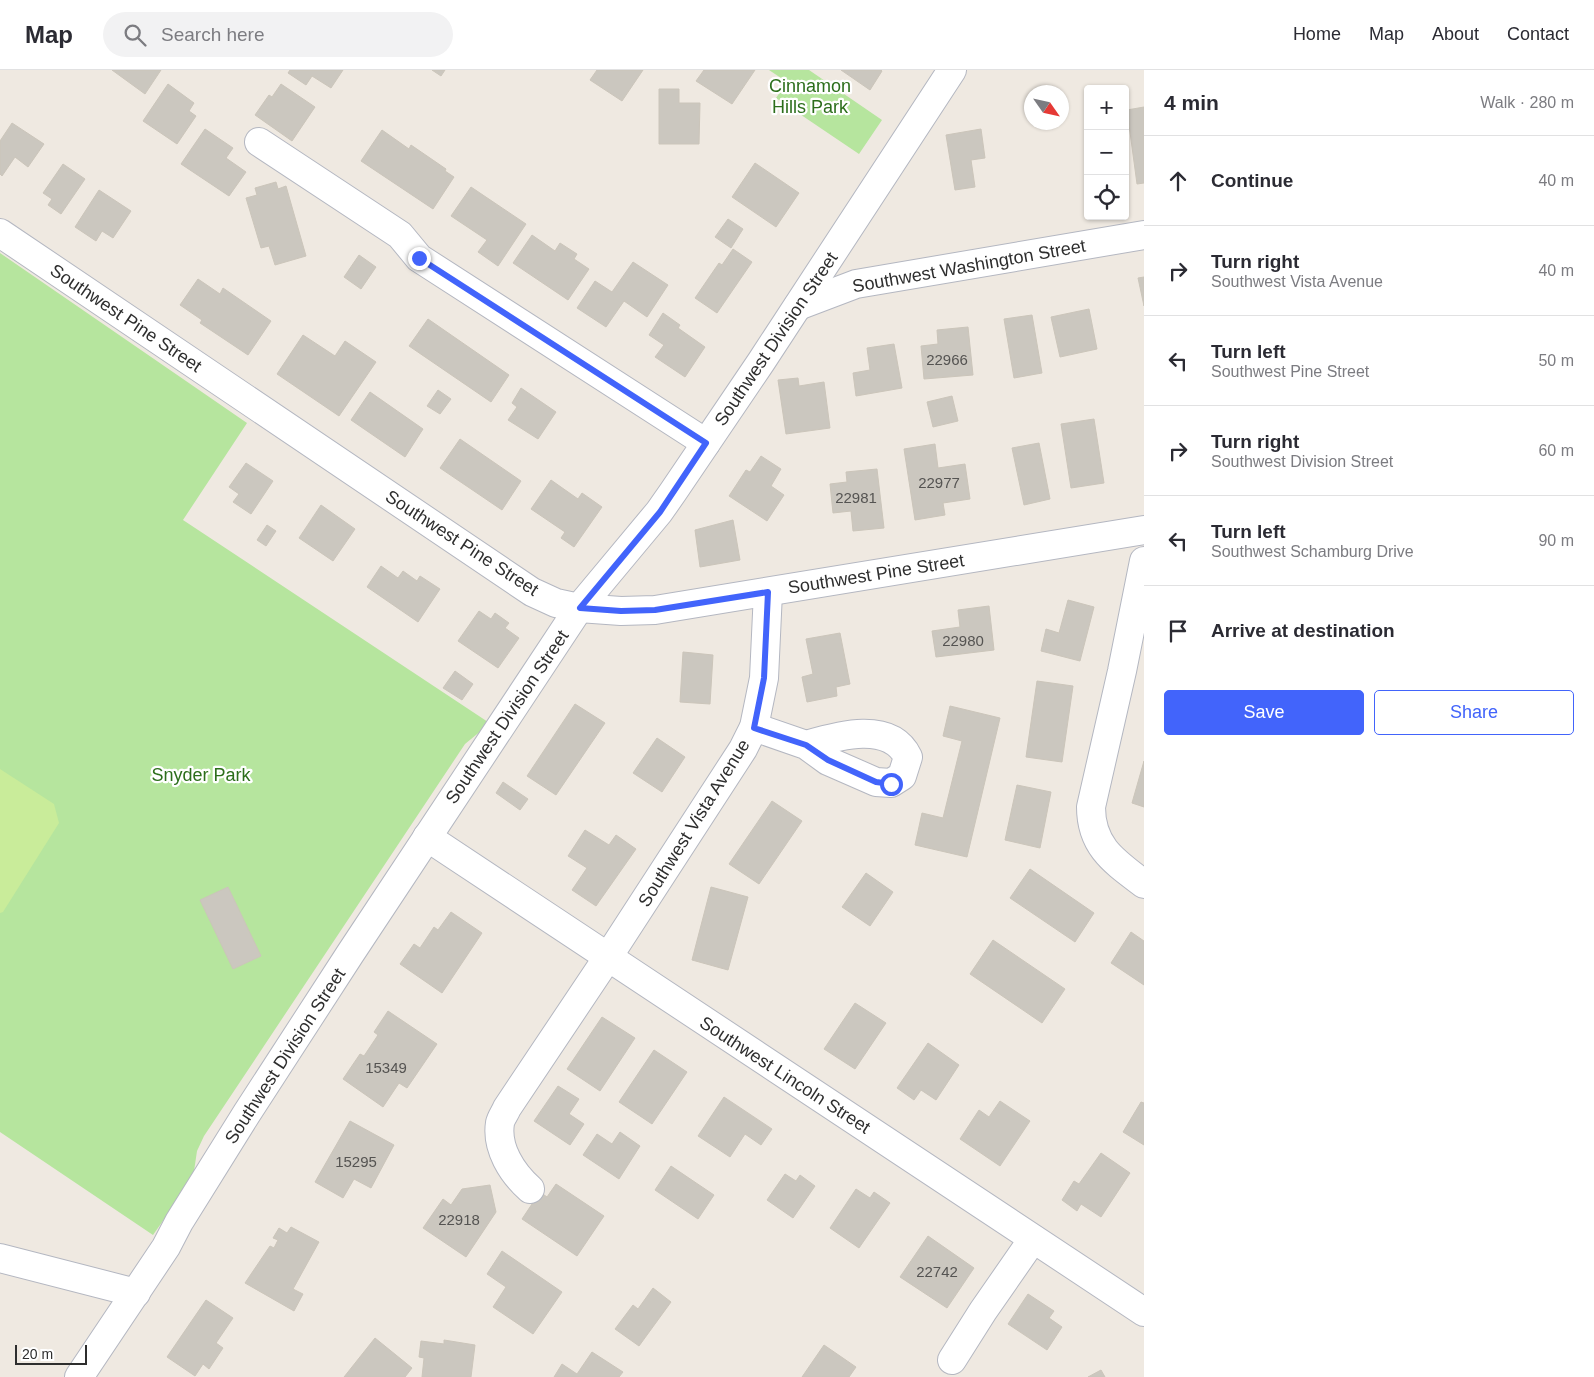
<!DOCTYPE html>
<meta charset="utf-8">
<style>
:root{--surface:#fff;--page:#f2f2f3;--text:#2b2b33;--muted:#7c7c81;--line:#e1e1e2;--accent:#4264fb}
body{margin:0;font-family:Helvetica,sans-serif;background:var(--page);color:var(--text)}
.controls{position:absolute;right:15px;top:15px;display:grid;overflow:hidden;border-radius:5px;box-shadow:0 1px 4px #0004}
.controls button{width:45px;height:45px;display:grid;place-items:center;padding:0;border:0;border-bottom:1px solid var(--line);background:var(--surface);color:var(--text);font:25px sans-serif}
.compass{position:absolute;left:1024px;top:15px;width:45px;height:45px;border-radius:50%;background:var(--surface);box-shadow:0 1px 4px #0004;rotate:124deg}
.scale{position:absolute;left:15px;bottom:12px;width:72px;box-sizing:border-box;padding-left:5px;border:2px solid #2e2e2e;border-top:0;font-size:14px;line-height:18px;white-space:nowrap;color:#2e2e2e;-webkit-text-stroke:4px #fff;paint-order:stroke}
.stop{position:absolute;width:15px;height:15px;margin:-11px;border:4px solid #4264fb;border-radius:50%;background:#fff}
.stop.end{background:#4264fb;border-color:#fff;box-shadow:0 1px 5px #0008}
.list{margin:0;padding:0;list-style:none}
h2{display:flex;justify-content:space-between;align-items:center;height:65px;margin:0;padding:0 20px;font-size:21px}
h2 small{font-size:16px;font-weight:400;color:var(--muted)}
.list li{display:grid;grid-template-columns:32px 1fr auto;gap:15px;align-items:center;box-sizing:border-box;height:90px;padding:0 20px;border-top:1px solid var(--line)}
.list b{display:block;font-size:19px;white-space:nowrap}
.list p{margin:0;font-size:16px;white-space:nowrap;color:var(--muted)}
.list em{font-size:16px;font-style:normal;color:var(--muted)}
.actions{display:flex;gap:10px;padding:15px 20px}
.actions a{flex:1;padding:11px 0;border:1px solid var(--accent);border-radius:5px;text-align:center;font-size:18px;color:var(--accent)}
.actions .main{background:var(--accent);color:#fff}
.icon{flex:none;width:28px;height:28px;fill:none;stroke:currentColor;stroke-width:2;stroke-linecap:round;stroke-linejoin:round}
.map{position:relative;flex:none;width:1144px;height:1307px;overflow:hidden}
header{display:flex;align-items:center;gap:30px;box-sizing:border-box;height:70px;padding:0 25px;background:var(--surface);border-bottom:1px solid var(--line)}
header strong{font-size:24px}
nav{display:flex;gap:28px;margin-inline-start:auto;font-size:18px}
.search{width:350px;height:45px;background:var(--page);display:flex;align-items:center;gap:12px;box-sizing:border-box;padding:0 18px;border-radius:28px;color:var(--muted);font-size:19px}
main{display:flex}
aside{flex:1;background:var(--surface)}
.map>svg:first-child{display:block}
</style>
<header>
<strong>Map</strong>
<div class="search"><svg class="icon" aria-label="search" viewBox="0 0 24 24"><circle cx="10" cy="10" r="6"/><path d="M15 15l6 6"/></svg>Search here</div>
<nav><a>Home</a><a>Map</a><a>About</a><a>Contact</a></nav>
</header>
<main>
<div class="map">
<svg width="1144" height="1307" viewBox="0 0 1144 1307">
<rect width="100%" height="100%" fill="#efe9e1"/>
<!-- green -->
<g fill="#b6e59e">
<polygon points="769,0 809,0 882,50 859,84 776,28 787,12"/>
<polygon points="0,183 247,353 183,450 488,652 482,660 465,674 204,1066 197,1081 193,1108 153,1165 0,1062"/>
</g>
<!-- pitch -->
<polygon fill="#c9ec9a" points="0,699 54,734 59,753 3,842 0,843"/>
<!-- building -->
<g fill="#cbc7bf" stroke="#cbc5ba">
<polygon points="112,0 161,0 145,24"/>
<polygon points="290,0 343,0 331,18 312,6 306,15 288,3"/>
<polygon points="432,0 445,0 441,6"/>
<polygon points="597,0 643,0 622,31 590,10"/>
<polygon points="704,0 755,0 732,34 696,11"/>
<polygon points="841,0 881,0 882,1 870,20"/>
<polygon points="168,14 194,33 189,41 196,46 177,74 143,51"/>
<polygon points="281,14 315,37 292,71 255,45 269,25 272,27"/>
<polygon points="659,19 679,19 679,33 700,33 699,74 659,74"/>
<polygon points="1144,37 1144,113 1137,114 1127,40"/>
<polygon points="12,53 44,74 28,97 15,87 2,106 0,104 0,71"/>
<polygon points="205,59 233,78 226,88 246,102 229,126 181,94"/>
<polygon points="981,59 985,88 971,90 975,117 955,120 946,65"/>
<polygon points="382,60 409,79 411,75 446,99 445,101 454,107 433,139 361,91"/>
<polygon points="755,93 799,123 776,157 732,127"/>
<polygon points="63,94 85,109 61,144 48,135 52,129 43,123"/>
<polygon points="276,112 278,119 286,116 306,186 275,195 269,176 261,178 246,128 257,125 255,118"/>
<polygon points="471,117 526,154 498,196 478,182 487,170 451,146"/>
<polygon points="99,120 131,141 113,168 102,161 96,171 75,157"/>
<polygon points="728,149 743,159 731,178 715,167"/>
<polygon points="532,165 555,181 560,173 577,184 574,189 589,199 568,230 513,193"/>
<polygon points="733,179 752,192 717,243 695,228 719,193 722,195"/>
<polygon points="359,185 376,197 361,219 344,207"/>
<polygon points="633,192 668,215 647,247 624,231 606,257 577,238 595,211 612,222"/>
<polygon points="1144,207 1144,236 1138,208"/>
<polygon points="198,209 220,224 223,218 271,251 248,285 200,253 202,250 180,235"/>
<polygon points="1089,239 1097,279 1060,287 1051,247"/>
<polygon points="663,243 680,255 678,258 705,277 685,307 655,287 664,275 649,265"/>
<polygon points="1032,245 1042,303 1014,308 1004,249"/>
<polygon points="428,249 509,305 491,332 409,276"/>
<polygon points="968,257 973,305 924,309 921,276 938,274 937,260"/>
<polygon points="303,265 335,286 345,271 376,292 339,346 277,304"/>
<polygon points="894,274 902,318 856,326 853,303 870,300 867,278"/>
<polygon points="798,308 799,316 824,312 830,358 786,364 778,310"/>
<polygon points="521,318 556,342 538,369 508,350 517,337 512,333"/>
<polygon points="438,320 451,329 440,344 427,336"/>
<polygon points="370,322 423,359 405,387 351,350"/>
<polygon points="952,326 958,351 933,357 927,332"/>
<polygon points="1094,349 1104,413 1071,418 1061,354"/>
<polygon points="460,369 521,411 502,440 440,398"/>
<polygon points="1039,373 1050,429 1024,435 1012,378"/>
<polygon points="935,374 938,398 965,394 970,429 943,433 945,445 915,450 904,379"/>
<polygon points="761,386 781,399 771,416 784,425 767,451 729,426 746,400 750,402"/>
<polygon points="246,393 273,411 251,444 233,432 239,424 229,417"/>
<polygon points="877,399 884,458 853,461 851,441 833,443 830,414 847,412 846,402"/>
<polygon points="551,410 578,429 582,423 602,437 574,477 561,468 565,462 531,439"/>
<polygon points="321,435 355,459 333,491 299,468"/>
<polygon points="733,450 740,490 700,497 695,460"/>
<polygon points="267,455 276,461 266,476 257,470"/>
<polygon points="381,496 398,508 403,501 417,511 420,506 440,519 418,552 367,517"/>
<polygon points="1068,530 1094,537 1080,591 1041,581 1046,559 1059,563"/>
<polygon points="989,536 994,580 936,587 932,561 960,557 958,540"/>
<polygon points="479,541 491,549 495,543 509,553 505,558 519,568 498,598 458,571"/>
<polygon points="840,563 850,614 836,617 837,626 807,632 802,607 813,604 806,569"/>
<polygon points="683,582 713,585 710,634 680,632"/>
<polygon points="455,601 473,614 462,630 443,618"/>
<polygon points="1037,611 1073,616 1062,692 1026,687"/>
<polygon points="575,634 605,653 556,725 527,706"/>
<polygon points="950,636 1000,648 967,787 915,775 922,743 943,748 962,671 943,666"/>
<polygon points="657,668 685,687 662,722 633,703"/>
<polygon points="1144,691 1144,737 1132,733"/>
<polygon points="503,712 528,729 520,740 496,723"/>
<polygon points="1017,715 1051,722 1040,778 1005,770"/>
<polygon points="772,731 802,751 759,814 729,794"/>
<polygon points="585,760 609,775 616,765 636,779 596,836 572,820 587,798 568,786"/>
<polygon points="1030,799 1094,843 1075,872 1010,828"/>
<polygon points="866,803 893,822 870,856 842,837"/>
<polygon points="228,817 261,886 233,899 200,830"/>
<polygon points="711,817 748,827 728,900 692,890"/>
<polygon points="451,842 482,863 442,923 400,894 414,874 420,878 434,857 438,860"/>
<polygon points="1131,862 1144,871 1144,915 1111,893"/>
<polygon points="993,870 1065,919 1042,953 970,904"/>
<polygon points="855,933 886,953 855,999 824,979"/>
<polygon points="388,941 437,974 407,1018 399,1013 383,1037 343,1009 360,984 364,986 378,965 374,962"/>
<polygon points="602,947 635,968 600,1021 567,999"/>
<polygon points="928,973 959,995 936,1030 921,1020 914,1030 897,1018"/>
<polygon points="654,980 687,1002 652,1054 619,1032"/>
<polygon points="558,1016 579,1029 569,1044 584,1054 570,1075 534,1051"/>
<polygon points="724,1027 772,1059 761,1075 745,1064 730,1087 698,1066"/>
<polygon points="1000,1031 1030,1051 1000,1096 960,1069 979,1040 989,1047"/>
<polygon points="1141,1032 1144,1033 1144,1075 1123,1062"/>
<polygon points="350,1051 394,1075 371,1118 354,1109 343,1128 315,1112"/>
<polygon points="620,1062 640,1076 619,1109 583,1085 597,1064 612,1074"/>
<polygon points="1101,1083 1130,1103 1101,1147 1081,1134 1077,1141 1062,1130 1074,1111 1079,1114"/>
<polygon points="671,1096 714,1125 698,1149 655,1120"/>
<polygon points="785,1104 796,1111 800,1105 815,1116 793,1148 767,1130"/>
<polygon points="556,1114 604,1146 577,1186 522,1149 540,1122 547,1127"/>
<polygon points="490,1115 496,1142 466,1187 423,1158 443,1129 451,1135 462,1119"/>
<polygon points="856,1119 870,1128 874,1122 890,1133 859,1178 830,1158"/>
<polygon points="291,1157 319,1172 293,1219 303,1224 294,1241 245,1213 270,1176 274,1178 278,1170 273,1168 279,1158 287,1163"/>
<polygon points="928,1166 974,1198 947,1238 900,1207"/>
<polygon points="502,1181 562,1222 533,1264 493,1237 506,1217 487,1204"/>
<polygon points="653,1218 671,1232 639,1276 615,1259 633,1235 638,1239"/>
<polygon points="1028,1224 1054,1241 1049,1248 1062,1257 1047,1280 1008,1254"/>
<polygon points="206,1230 233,1248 216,1273 223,1278 209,1299 203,1294 195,1306 167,1287"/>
<polygon points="375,1268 412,1298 405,1307 344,1307"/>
<polygon points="444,1270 475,1275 471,1307 422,1307 424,1288 419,1287 421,1271 444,1274"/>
<polygon points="824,1275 856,1297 849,1307 802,1307"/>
<polygon points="592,1282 623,1302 619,1307 554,1307 562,1294 577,1304"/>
<polygon points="1101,1300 1105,1307 1088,1307"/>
</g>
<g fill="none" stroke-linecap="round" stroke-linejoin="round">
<!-- minor casing -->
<g stroke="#b4b7c1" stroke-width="30">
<g id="minor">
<polyline points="259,72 400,165 419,188 706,373"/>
<polyline points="0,163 532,522 556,533 579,538 621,541 655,540 1144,460"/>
<polyline points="798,236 856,214 1144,165"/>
<path d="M1144,491L1122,601L1091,737C1091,777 1115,792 1144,814"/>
<path d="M754,657L806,675L828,691L876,712L891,713L902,706L908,687C890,650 837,666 806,675"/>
<polyline points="427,767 1144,1242"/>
<path d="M530,1119C512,1103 496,1078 500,1053C501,1048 505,1043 507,1038L608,887L743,679L754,657L764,608L768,522"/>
<polyline points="0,1188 136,1223"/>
<polyline points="952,1290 983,1241 1033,1169"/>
<polyline points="79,1307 166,1177 179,1152 247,1043 350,884 579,538 659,442 673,422 761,292 952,0"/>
</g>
</g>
<!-- minor -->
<use href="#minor" stroke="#fff" stroke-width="28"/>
</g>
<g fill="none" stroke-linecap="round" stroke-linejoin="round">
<!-- route -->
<polyline stroke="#4264fb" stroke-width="6" points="419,188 706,373 660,442 580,538 621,541 655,540 768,522 764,608 754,658 806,675 828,690 876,712 891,714"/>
</g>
<g text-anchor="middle" stroke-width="4.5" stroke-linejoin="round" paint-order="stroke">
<!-- number labels -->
<g font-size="15" fill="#555452">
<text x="947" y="295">22966</text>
<text x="939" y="418">22977</text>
<text x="856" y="433">22981</text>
<text x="963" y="576">22980</text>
<text x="386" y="1003">15349</text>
<text x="356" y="1097">15295</text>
<text x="459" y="1155">22918</text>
<text x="937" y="1207">22742</text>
</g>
<!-- park labels -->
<g font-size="18" fill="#2c6e1b" stroke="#fff">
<text x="810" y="22">Cinnamon<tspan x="810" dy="21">Hills Park</tspan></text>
<text x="201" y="711">Snyder Park</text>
</g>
<!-- street labels -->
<g font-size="18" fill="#2e2e2e" stroke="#fff">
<text transform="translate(969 196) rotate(-10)" y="6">Southwest Washington Street</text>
<text transform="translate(126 248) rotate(34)" y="6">Southwest Pine Street</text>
<text transform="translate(776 269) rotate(-56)" y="6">Southwest Division Street</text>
<text transform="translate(462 473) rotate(33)" y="6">Southwest Pine Street</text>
<text transform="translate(876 504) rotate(-9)" y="6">Southwest Pine Street</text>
<text transform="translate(507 647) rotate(-56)" y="6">Southwest Division Street</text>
<text transform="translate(694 753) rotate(-58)" y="6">Southwest Vista Avenue</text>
<text transform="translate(285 986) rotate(-57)" y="6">Southwest Division Street</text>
<text transform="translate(785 1005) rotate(33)" y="6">Southwest Lincoln Street</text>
</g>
</g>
</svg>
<div class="controls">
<button>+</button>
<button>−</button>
<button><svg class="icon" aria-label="locate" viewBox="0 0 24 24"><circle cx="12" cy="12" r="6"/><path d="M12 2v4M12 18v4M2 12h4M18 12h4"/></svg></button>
</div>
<svg class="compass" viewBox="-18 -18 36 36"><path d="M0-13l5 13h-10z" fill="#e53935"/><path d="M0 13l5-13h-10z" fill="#7c7c81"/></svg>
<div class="scale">20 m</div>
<div class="stop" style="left:891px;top:714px"></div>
<div class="stop end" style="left:419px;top:188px"></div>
</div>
<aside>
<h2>4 min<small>Walk · 280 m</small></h2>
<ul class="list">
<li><svg class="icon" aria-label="ahead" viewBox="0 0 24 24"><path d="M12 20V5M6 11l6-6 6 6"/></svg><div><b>Continue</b></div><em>40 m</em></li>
<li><svg class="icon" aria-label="right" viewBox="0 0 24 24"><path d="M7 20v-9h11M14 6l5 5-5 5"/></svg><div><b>Turn right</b><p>Southwest Vista Avenue</p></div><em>40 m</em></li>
<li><svg class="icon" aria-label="left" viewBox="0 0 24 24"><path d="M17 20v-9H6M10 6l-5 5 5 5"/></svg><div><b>Turn left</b><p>Southwest Pine Street</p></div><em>50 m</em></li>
<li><svg class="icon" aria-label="right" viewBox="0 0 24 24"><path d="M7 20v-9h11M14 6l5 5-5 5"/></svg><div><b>Turn right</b><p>Southwest Division Street</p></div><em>60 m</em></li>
<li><svg class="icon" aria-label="left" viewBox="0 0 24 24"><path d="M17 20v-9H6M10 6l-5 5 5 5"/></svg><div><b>Turn left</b><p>Southwest Schamburg Drive</p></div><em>90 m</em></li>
<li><svg class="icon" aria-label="arrive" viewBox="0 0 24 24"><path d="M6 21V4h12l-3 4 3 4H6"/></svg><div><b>Arrive at destination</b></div></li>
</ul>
<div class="actions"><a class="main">Save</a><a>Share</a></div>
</aside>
</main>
